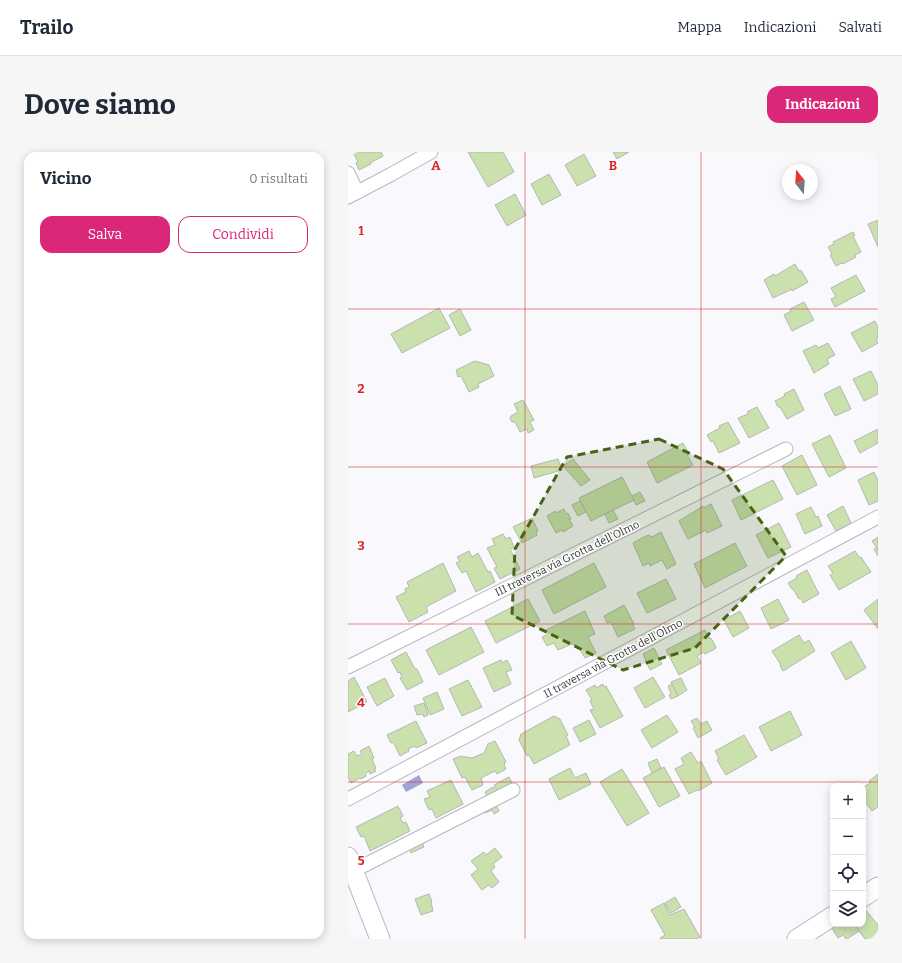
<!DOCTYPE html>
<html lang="it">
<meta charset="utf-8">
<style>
:root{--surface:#fff;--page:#f6f6f7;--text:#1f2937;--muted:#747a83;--line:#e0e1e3;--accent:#db2777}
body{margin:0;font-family:Bitter,serif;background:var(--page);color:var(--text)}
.controls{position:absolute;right:12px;bottom:12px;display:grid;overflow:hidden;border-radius:8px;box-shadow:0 2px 10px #0003}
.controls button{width:36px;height:36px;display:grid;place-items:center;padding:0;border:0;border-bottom:1px solid var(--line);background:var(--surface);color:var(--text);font:20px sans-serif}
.compass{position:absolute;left:434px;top:12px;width:36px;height:36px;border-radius:50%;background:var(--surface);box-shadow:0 2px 10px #0003;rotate:343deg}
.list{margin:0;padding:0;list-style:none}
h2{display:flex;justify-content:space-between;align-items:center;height:52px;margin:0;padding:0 16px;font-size:17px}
h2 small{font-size:13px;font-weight:400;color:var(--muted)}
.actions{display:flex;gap:8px;padding:12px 16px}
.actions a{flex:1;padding:9px 0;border:1px solid var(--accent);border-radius:12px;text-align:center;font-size:14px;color:var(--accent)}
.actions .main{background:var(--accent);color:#fff}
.icon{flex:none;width:22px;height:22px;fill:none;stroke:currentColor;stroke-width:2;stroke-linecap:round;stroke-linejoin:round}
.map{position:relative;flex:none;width:530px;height:787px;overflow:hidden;border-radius:12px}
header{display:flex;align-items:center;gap:24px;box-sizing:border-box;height:56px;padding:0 20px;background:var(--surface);border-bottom:1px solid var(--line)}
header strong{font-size:19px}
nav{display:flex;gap:22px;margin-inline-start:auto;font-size:14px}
.intro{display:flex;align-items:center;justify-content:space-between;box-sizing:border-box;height:96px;padding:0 24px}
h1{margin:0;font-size:28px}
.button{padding:10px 18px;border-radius:12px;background:var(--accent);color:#fff;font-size:14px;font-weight:700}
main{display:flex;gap:24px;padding:0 24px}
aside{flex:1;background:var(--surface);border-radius:12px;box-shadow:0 2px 10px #0003}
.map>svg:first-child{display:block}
</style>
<header>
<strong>Trailo</strong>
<nav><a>Mappa</a><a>Indicazioni</a><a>Salvati</a></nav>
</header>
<div class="intro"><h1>Dove siamo</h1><a class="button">Indicazioni</a></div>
<main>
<aside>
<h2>Vicino<small>0 risultati</small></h2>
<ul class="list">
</ul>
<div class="actions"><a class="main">Salva</a><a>Condividi</a></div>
</aside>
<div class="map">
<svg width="530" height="787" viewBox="0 0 530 787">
<rect width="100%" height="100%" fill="#f9f9fd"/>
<!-- water -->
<polygon fill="#a0a3d5" points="71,623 75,631 58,640 54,633"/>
<!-- building -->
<g fill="#cae1ae" stroke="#b4b8b0">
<polygon points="5,0 33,0 35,4 22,11 23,12 11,18 8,11 10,10"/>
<polygon points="120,0 155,0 166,20 140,35"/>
<polygon points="265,0 281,0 269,7"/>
<polygon points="236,2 248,24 229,34 217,13"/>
<polygon points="201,22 213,43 194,53 183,32"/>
<polygon points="167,42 178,63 159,74 147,53"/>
<polygon points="530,68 530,95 520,72"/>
<polygon points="505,80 507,83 505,84 513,100 507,103 508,105 495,112 494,111 488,114 482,103 484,102 480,95 486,92 485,90"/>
<polygon points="447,112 451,119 453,118 460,130 444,139 444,137 425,146 416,128 426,122 427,124"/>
<polygon points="508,123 517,139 487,155 483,147 488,145 483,136"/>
<polygon points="456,150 466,168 444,179 436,163 443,159 442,157"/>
<polygon points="91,156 102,176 54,201 43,182"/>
<polygon points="112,157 123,178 112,184 101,163"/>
<polygon points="527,169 530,176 530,186 528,187 530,191 514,200 503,181"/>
<polygon points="480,191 487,203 479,207 481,212 466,221 455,199 468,193 470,196"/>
<polygon points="127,209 141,213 146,224 130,232 131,235 121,240 113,224 110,225 108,218"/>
<polygon points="523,219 530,233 530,242 516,249 505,227"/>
<polygon points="492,234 503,257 487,264 476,242"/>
<polygon points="446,237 456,258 439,267 432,255 430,255 427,249 437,244 436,242"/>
<polygon points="175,248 186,268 182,270 186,278 180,281 179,277 172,280 167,270 164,270 162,267 163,264 170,260 166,252"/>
<polygon points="409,255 421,276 401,286 390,266 400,262 399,260"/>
<polygon points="380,270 392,291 371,301 365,289 363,290 359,283 372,276 371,274"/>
<polygon points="530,277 530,291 512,301 506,289"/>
<polygon points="482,283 498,316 481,325 464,292"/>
<polygon points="335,291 341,302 339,303 345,313 309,331 299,310"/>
<polygon points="454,303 469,333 449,343 434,314"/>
<polygon points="210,307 214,318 186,326 183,314"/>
<polygon points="225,307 242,328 233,334 215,314"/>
<polygon points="526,320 530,329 530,349 521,353 510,328"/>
<polygon points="274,325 286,348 243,369 231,346"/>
<polygon points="425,328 435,347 393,368 384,348"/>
<polygon points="292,340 297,349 288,353 284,344"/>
<polygon points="232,349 238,360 230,364 224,353"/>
<polygon points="363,352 374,374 359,381 358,378 340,387 331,369 355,354 355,356"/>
<polygon points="495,354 503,371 488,379 479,363"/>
<polygon points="463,355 468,365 470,364 474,374 457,382 448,362"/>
<polygon points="216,357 218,362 220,361 223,367 221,367 225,374 215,380 214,378 208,381 199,364 207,359 208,361"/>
<polygon points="265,358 270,367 261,371 257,362"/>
<polygon points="184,366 190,379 188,380 189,383 174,391 165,375"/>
<polygon points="431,371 443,395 420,406 408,383"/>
<polygon points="313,380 328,412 319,417 314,408 302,414 301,411 295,414 285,391 298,384 301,383 304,385"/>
<polygon points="155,382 158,387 162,385 166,395 162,397 172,417 152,427 146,416 149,415 139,396 147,393 144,387"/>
<polygon points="530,385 530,404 526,397 529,396 524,389"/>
<polygon points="387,391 399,414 357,436 346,412"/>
<polygon points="121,399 124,405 130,401 140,420 142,419 147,430 128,440 118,419 114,421 108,411 112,409 109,405"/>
<polygon points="507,399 512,406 513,405 523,420 491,438 482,423 485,421 480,414"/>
<polygon points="95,411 108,439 78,455 80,460 61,470 48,445 58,440 57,437 61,435 59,430"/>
<polygon points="246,411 258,435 206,462 194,438"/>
<polygon points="459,418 471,442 455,451 453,446 451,447 445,437 444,437 440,431 449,426 448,424"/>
<polygon points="318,427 328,447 299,461 289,441"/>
<polygon points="180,447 192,469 148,491 137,469"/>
<polygon points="430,447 441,468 423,477 413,456"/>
<polygon points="530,447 530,477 516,458"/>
<polygon points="276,453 286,472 285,473 287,477 270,485 263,470 259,471 256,464"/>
<polygon points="237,459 247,482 240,485 248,501 237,506 230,494 224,492 210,498 206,491 199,494 194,485 200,482 198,478"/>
<polygon points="392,459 401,476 385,485 376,468"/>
<polygon points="123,475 136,500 91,523 78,498"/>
<polygon points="357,478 362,487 363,486 368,495 367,497 357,502 356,500 349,504 353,511 331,523 318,498"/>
<polygon points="451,483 456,491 461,488 467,499 435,519 432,514 433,513 424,499"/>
<polygon points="503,489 518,516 498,528 483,501"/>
<polygon points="306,496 314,512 302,518 295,502"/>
<polygon points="58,500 67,517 69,517 75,530 59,538 52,526 54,525 52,520 50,521 43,508"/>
<polygon points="153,508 154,511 159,508 164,518 158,520 163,532 146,540 135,516"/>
<polygon points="6,525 19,550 0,560 0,529"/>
<polygon points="305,525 317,545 297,556 286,536"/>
<polygon points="37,526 46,544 29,554 19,535"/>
<polygon points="333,526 339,538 330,544 323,530"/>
<polygon points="120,528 134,555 114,564 101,537"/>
<polygon points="255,532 256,535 258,534 275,564 252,576 242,558 246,557 242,549 244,548 238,538 247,533 248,536"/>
<polygon points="324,532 330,544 323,547 321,543 323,542 320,534"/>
<polygon points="89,540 96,557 82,563 75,546"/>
<polygon points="76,551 80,563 76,565 75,562 69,563 66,554"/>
<polygon points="442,559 454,583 423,599 411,575"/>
<polygon points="319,563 330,580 304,596 293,578"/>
<polygon points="206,564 212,567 220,583 218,584 222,593 186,612 181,603 179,604 171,588 173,582"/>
<polygon points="349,566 353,572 359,569 364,578 350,586 345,576 347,575 343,569"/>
<polygon points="241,568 248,582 232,590 225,576"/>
<polygon points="68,569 79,591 68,596 67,594 60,597 61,599 52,604 45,590 43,591 39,583"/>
<polygon points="396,583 409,605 378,623 369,608 371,607 367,599"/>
<polygon points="147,589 158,610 156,612 158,617 149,622 147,619 133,626 135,633 124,638 120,631 117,625 114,626 105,607 113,604 116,605 119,605 124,606 136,601 140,592"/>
<polygon points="21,594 26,606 24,607 28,616 26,617 28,619 22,622 21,619 17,622 18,624 13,627 12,626 3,631 0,625 0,602 6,599 9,604 14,602 12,599"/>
<polygon points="343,600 350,611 353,609 364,631 350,639 349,638 341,642 327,617 336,612 333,606"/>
<polygon points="309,607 313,616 304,621 300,611"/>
<polygon points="316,615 332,644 311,655 295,626"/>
<polygon points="222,616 227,626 238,621 243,632 211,648 201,627"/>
<polygon points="274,617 301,661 279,674 252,630"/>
<polygon points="530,622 530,655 524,659 515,647 515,636 523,630 521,629"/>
<polygon points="161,625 165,633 150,641 146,633"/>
<polygon points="103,628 115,652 88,666 84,657 81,658 76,647 82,645 79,639"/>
<polygon points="145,635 149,642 140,646 137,640"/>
<polygon points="147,651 151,659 146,662 144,658 137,661 135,658"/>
<polygon points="50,654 55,664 52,666 55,671 58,670 62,679 22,699 16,684 13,685 8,675"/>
<polygon points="74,689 76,695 63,701 61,696"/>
<polygon points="147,696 154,705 145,712 147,715 143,719 151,730 144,736 141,733 134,738 123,723 130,717 123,709 136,700 138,703"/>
<polygon points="81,742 84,750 83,750 85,759 73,763 67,747"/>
<polygon points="327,745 333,755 323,761 317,751"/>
<polygon points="316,751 322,763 336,757 352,785 348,787 313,787 312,786 317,783 303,758"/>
<polygon points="515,756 516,756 530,773 530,787 517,787 506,772 515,772"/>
<polygon points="490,772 506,772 511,779 499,787 498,787 495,783 490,786 484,776"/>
</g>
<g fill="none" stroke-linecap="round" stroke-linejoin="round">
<!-- street casing -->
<g stroke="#b6b7c0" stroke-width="15">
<g id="street">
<polyline points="0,21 9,40"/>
<polyline points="0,45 42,23 83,0"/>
<polyline points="0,515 438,297"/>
<polyline points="0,647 530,365"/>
<polyline points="5,719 165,638"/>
</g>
</g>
<!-- secondary casing -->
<g stroke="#b6b7c0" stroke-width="21">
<g id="secondary">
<polyline points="0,705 32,787"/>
<polyline points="515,745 530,735"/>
<polyline points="449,787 485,764"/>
</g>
</g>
<!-- street -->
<use href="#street" stroke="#fff" stroke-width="13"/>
<!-- secondary -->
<use href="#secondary" stroke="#fff" stroke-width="19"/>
</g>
<!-- marked area -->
<path fill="#486315" fill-opacity="0.2" stroke="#486315" stroke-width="3" stroke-dasharray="8 5" stroke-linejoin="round" d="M311,287L375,317L438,404L347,496L275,518L164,463L167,397L219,305Z"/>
<!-- grid -->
<path fill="none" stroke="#d62828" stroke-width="1" stroke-opacity="0.55" d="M177,0V787M353,0V787M0,157H530M0,315H530M0,472H530M0,630H530"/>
<g text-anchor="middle" stroke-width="3" stroke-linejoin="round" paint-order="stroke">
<!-- street labels -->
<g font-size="11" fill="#37373b" stroke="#fff">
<text transform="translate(219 406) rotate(-26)" y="4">III traversa via Grotta dell'Olmo</text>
<text transform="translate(265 506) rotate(-28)" y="4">II traversa via Grotta dell'Olmo</text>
</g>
</g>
<g font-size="13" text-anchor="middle" font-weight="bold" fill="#d62828" stroke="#fff" stroke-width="3" stroke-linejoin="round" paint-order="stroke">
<text x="88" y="18">A</text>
<text x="265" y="18">B</text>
<text x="13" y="83">1</text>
<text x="13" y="241">2</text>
<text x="13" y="398">3</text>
<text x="13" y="555">4</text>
<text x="13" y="713">5</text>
</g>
</svg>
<div class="controls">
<button>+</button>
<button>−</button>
<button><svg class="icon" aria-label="locate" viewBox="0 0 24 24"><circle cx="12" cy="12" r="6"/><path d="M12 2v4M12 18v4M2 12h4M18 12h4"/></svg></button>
<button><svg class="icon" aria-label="layers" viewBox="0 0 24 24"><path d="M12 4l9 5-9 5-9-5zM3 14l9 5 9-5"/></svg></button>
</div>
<svg class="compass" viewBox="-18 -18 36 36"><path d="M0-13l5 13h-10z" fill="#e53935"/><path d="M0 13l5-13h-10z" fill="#747a83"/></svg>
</div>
</main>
